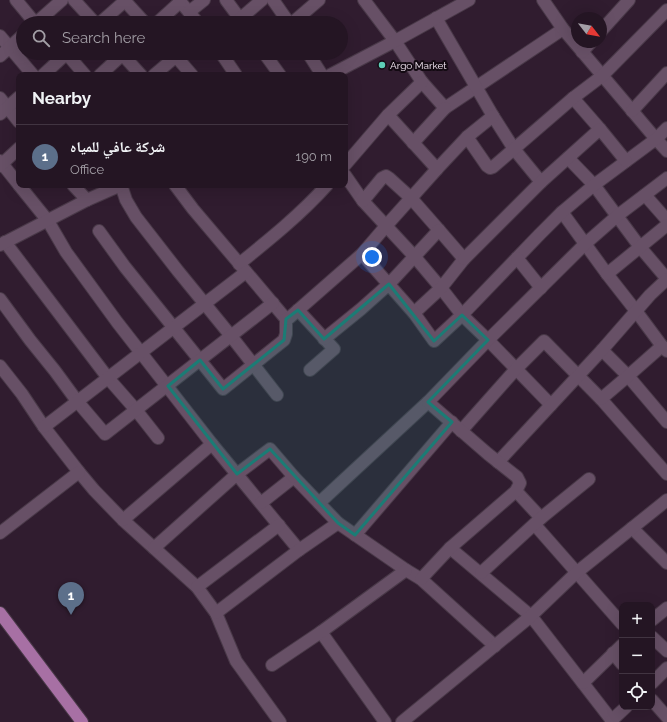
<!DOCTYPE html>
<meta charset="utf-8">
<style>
:root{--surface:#241523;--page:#2c1e2b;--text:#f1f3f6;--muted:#a39fa6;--line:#413441;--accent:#db2777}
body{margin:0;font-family:Raleway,"Noto Naskh Arabic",sans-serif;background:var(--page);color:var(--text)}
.controls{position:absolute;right:12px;bottom:12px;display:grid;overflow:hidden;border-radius:8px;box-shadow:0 4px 16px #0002}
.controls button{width:36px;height:36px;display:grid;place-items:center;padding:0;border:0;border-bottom:1px solid var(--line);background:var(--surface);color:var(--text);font:20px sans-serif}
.compass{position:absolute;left:571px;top:12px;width:36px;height:36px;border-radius:50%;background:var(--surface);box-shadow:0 4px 16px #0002;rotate:121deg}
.you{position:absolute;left:372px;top:257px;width:14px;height:14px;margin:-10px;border:3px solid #fff;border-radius:50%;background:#1a73e8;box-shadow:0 0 0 6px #1a73e833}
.badge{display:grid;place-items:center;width:26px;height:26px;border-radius:50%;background:var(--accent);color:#fff;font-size:13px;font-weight:700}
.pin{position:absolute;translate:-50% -33px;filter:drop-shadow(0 1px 2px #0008)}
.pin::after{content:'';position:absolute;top:21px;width:14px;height:12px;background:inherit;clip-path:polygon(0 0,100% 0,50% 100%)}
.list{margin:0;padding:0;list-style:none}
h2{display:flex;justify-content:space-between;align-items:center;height:52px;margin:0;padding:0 16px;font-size:17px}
h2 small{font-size:13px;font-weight:400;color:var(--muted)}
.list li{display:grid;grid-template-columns:26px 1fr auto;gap:12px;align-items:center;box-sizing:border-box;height:64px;padding:0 16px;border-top:1px solid var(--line)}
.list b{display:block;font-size:15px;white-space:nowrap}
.list p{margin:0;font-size:13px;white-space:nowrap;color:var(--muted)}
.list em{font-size:13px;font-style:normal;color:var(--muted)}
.icon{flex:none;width:22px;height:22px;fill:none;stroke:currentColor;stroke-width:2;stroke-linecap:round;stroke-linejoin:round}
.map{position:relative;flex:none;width:667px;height:722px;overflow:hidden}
.search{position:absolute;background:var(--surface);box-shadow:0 4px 16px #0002;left:16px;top:16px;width:332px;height:44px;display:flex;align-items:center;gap:10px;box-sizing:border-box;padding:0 14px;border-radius:22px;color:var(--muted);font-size:15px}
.panel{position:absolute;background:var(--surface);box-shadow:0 4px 16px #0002;left:16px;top:72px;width:332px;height:116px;border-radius:8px}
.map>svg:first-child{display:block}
</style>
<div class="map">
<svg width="667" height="722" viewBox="0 0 667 722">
<rect width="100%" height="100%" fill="#301c2f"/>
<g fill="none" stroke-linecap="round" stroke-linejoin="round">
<!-- minor casing -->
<g stroke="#493948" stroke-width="14">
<g id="minor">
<polyline points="16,0 35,23"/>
<polyline points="74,0 95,23"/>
<polyline points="124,0 145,23"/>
<polyline points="179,0 198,23"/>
<polyline points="226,0 243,23"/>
<polyline points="273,0 289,23"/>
<polyline points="364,0 395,41 422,82 445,108 563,29"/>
<polyline points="543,0 563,29 656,139 667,151"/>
<polyline points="189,12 204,0"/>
<polyline points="436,18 493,116 514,149 541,182"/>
<polyline points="36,23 62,0"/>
<polyline points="100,23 126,0"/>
<polyline points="157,23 180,2"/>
<polyline points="235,23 262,0"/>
<polyline points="292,23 319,0"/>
<polyline points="601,31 629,0"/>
<polyline points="0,36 33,75"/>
<polyline points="582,52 591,42"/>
<polyline points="66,53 85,75"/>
<polyline points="121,53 141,75"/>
<polyline points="173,53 192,75"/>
<polyline points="221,53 236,75"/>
<polyline points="264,53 280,75"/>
<polyline points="308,53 322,75"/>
<polyline points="0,56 23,35"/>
<polyline points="43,75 67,53"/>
<polyline points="100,75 124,53"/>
<polyline points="154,75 180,53"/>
<polyline points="0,98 19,122"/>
<polyline points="573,98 600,129"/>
<polyline points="632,111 667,73"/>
<polyline points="0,114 19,97"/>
<polyline points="388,115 422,82"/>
<polyline points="467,137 487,166 490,168 493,167 573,98 602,76 667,10"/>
<polyline points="413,143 445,108"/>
<polyline points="568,158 594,185 640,247 667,279"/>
<polyline points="0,161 19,185"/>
<polyline points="345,165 388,115 437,169"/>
<polyline points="0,166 19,148"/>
<polyline points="345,175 363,201 414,256 441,288 462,315 488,340 551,405"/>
<polyline points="19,185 48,221 66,252 117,322 212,444 299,550"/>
<polyline points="73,185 87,200"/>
<polyline points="121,185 126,200 136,217 178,271 231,336 277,395"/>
<polyline points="645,195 667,220"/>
<polyline points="363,201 382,178 386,176 389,178 411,198 439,230 464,259 441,288 414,313"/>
<polyline points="562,212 607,274 636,311 662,346 667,351"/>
<polyline points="99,231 125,267 223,389 284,340 286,334 286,319 193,209 175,185"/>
<polyline points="5,242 108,378 136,410 158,438"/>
<polyline points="362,254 414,313 434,341 462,315 539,235 562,212 594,185 656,139 667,128"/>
<polyline points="517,258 541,288"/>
<polyline points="464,259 541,182 600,129 626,161"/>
<path d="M239,264C270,239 301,214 327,185"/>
<polyline points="607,274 667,225"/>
<polyline points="0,299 30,340 55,371 77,401 105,434 273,303"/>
<polyline points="298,310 334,349 310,370"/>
<polyline points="286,319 289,318 362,254 386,226 437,169 467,137 493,116"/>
<polyline points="324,339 361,309 389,284 439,230"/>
<polyline points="602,350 628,376 667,422"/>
<polyline points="0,366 22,394 44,427 79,472 94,490 123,520 197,587 216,613 236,661 280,722"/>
<polyline points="601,399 667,474"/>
<polyline points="44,427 246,272"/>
<polyline points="461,431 516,369 544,341 601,399 628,376 662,346"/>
<polyline points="498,462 602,350 650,295 667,279"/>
<polyline points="516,491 541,518"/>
<polyline points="261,503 294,477 338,523 406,570 421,579 495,646"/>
<polyline points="319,503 428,402 488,340 585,244 617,216 667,178"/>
<polyline points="123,520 212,444"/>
<polyline points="535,525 622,624"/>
<polyline points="632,528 667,563"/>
<polyline points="0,533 79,472"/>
<polyline points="355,535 452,422"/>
<polyline points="154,548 237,474 270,449 294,477"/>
<polyline points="450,548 531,616 613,722"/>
<polyline points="481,573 541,518 589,479"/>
<polyline points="421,579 450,548 516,491 520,483 517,477 488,454 428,402"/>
<polyline points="197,587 279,525"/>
<polyline points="216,613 299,550 338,523"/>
<polyline points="652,620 667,608"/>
<polyline points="321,632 385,722"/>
<polyline points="652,637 667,651"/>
<polyline points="613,653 622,664"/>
<polyline points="272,665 321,632 406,570"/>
<polyline points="583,683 622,645"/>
<polyline points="652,683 667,668"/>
<polyline points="652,700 667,717"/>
<polyline points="611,721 626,707"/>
</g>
</g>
<!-- tertiary casing -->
<g stroke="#493948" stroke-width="14">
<g id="tertiary">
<polyline points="330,75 395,41 469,0"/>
<polyline points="0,245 87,200 121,185"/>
<polyline points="402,722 531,616 576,573 667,500"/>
</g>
</g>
<!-- primary casing -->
<g stroke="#493948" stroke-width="14">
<polyline id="primary" points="0,613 82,722"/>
</g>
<!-- minor -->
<use href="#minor" stroke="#675066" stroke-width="12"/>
<!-- tertiary -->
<use href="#tertiary" stroke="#675066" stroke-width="12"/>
<!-- primary -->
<use href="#primary" stroke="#a770a4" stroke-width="12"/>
</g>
<!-- marked area -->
<path fill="#1b7c75" fill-opacity="0.2" stroke="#1b7c75" stroke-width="3" stroke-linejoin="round" d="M389,284L434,341L462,315L488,340L428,402L452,422L355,535L338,523L270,449L237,474L168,386L200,360L223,389L284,340L286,319L298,310L324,339Z"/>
<!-- markers -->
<circle fill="#5eceb7" stroke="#130a12" stroke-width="1.5" cx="382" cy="65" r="4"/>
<g text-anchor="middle" stroke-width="4" stroke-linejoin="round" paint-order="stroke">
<!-- poi labels -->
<g font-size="10" fill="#f9ecf8" stroke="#130a12" text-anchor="start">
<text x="390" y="69">Argo Market</text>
</g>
</g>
</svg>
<div class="controls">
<button>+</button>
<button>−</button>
<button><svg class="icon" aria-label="locate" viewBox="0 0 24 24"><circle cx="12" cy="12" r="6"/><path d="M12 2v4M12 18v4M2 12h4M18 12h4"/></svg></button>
</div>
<svg class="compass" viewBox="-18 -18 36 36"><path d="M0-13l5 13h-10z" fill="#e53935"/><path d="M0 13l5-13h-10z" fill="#a39fa6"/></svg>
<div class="you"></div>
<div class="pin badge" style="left:71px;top:615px;background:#5c6f8a">1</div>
<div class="search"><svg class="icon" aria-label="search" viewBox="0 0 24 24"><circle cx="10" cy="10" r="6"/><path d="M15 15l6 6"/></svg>Search here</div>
<section class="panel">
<h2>Nearby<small></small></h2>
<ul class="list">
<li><span class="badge" style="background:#5c6f8a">1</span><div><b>شركة عافي للمياه</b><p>Office</p></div><em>190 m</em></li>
</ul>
</section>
</div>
